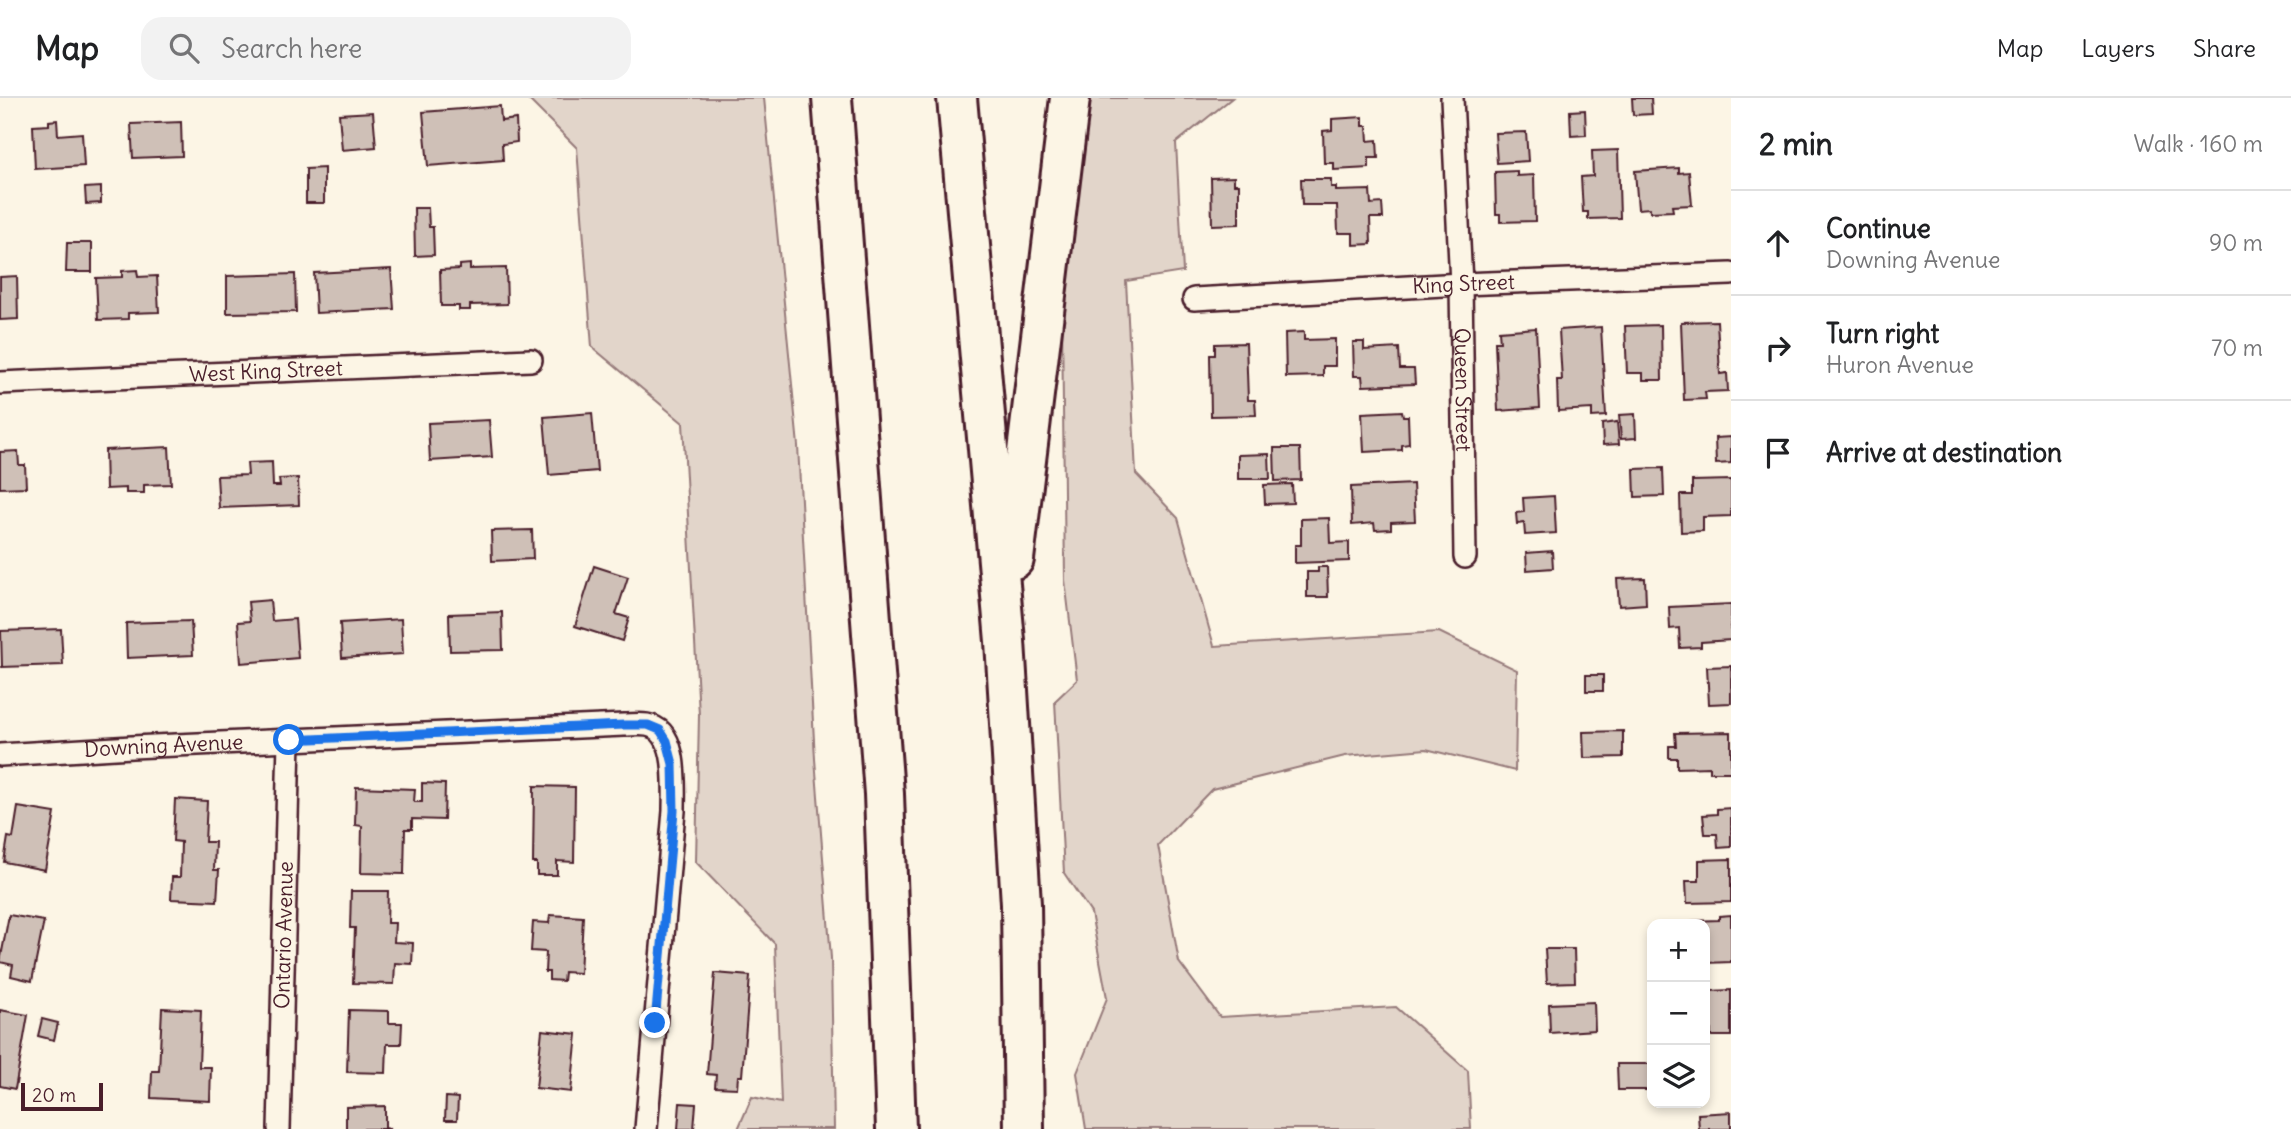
<!DOCTYPE html>
<meta charset="utf-8">
<style>
:root{--surface:#fff;--page:#f2f2f2;--text:#202124;--muted:#757577;--line:#e0e0e0}
body{margin:0;font-family:Delius,sans-serif;background:var(--page);color:var(--text)}
.controls{position:absolute;right:21px;bottom:21px;display:grid;overflow:hidden;border-radius:14px;box-shadow:0 4px 10px #0003}
.controls button{width:63px;height:63px;display:grid;place-items:center;padding:0;border:0;border-bottom:2px solid var(--line);background:var(--surface);color:var(--text);font:35px sans-serif}
.scale{position:absolute;left:21px;bottom:18px;width:82px;box-sizing:border-box;padding-left:7px;border:4px solid #4a1f2b;border-top:0;font-size:19px;line-height:24px;white-space:nowrap;color:#4a1f2b;-webkit-text-stroke:5px #fcf5e5;paint-order:stroke}
.stop{position:absolute;width:21px;height:21px;margin:-16px;border:5px solid #1a73e8;border-radius:50%;background:#fff}
.stop.end{background:#1a73e8;border-color:#fff;box-shadow:0 2px 7px #0008}
.list{margin:0;padding:0;list-style:none}
h2{display:flex;justify-content:space-between;align-items:center;height:91px;margin:0;padding:0 28px;font-size:30px}
h2 small{font-size:23px;font-weight:400;color:var(--muted)}
.list li{display:grid;grid-template-columns:46px 1fr auto;gap:21px;align-items:center;box-sizing:border-box;height:105px;padding:0 28px;border-top:2px solid var(--line)}
.list b{display:block;font-size:26px;white-space:nowrap}
.list p{margin:0;font-size:23px;white-space:nowrap;color:var(--muted)}
.list em{font-size:23px;font-style:normal;color:var(--muted)}
.icon{flex:none;width:38px;height:38px;fill:none;stroke:currentColor;stroke-width:2;stroke-linecap:round;stroke-linejoin:round}
.map{position:relative;flex:none;width:1731px;height:1031px;overflow:hidden}
header{display:flex;align-items:center;gap:42px;box-sizing:border-box;height:98px;padding:0 35px;background:var(--surface);border-bottom:2px solid var(--line)}
header strong{font-size:33px}
nav{display:flex;gap:38px;margin-inline-start:auto;font-size:24px}
.search{width:490px;height:63px;background:var(--page);display:flex;align-items:center;gap:18px;box-sizing:border-box;padding:0 24px;border-radius:21px;color:var(--muted);font-size:26px}
main{display:flex}
aside{flex:1;background:var(--surface)}
.map>svg:first-child{display:block}
</style>
<header>
<strong>Map</strong>
<div class="search"><svg class="icon" aria-label="search" viewBox="0 0 24 24"><circle cx="10" cy="10" r="6"/><path d="M15 15l6 6"/></svg>Search here</div>
<nav><a>Map</a><a>Layers</a><a>Share</a></nav>
</header>
<main>
<div class="map">
<svg width="1731" height="1031" viewBox="0 0 1731 1031">
<rect width="100%" height="100%" fill="#fcf5e5"/>
<filter id="ink" filterUnits="userSpaceOnUse"><feTurbulence type="fractalNoise" baseFrequency=".0143" numOctaves="2"/><feDisplacementMap in="SourceGraphic" scale="14" xChannelSelector="R" yChannelSelector="G"/><feConvolveMatrix kernelMatrix="1 2 1 2 8 2 1 2 1" color-interpolation-filters="sRGB"/></filter>
<g filter="url(#ink)">
<!-- green -->
<g fill="#e2d5ca" stroke="#967a7a" stroke-width="2">
<polygon points="527,0 764,0 798,348 815,661 831,860 834,1031 738,1031 752,999 781,1005 775,846 696,764 699,617 683,325 592,249 577,50"/>
<polygon points="1086,0 1232,0 1176,45 1183,174 1126,183 1136,376 1178,420 1214,548 1439,534 1517,572 1515,673 1426,651 1345,658 1212,691 1158,747 1179,864 1220,919 1396,909 1468,973 1471,1031 1086,1031 1077,975 1107,900 1091,815 1064,775 1055,603 1077,582 1065,482 1062,220"/>
</g>
<!-- building -->
<g fill="#cfc0b7" stroke="#4a1f2b" stroke-width="2">
<polygon points="1632,0 1651,0 1652,16 1633,17"/>
<polygon points="500,8 501,23 516,21 517,44 502,46 503,62 428,68 423,14"/>
<polygon points="1585,12 1586,37 1571,38 1570,13"/>
<polygon points="373,14 376,49 342,52 339,16"/>
<polygon points="1363,19 1363,28 1367,28 1368,43 1377,42 1378,60 1369,60 1369,70 1334,72 1334,65 1324,65 1323,33 1332,32 1332,21"/>
<polygon points="57,22 58,37 82,35 84,68 35,71 33,28 49,27 49,23"/>
<polygon points="181,24 182,58 133,60 131,26"/>
<polygon points="1526,34 1528,63 1497,65 1495,35"/>
<polygon points="1618,52 1620,120 1588,121 1588,114 1583,114 1581,79 1593,78 1592,53"/>
<polygon points="324,70 324,105 306,105 306,71"/>
<polygon points="1679,70 1679,75 1689,74 1692,107 1672,108 1673,113 1650,114 1650,110 1638,111 1635,73"/>
<polygon points="1517,73 1517,78 1534,77 1535,123 1500,124 1500,116 1496,116 1495,74"/>
<polygon points="1234,79 1234,86 1239,86 1239,126 1212,127 1211,80"/>
<polygon points="1301,81 1331,81 1331,89 1336,89 1336,93 1370,92 1371,106 1382,105 1383,120 1370,120 1371,146 1353,147 1353,135 1338,135 1337,107 1302,107"/>
<polygon points="101,89 101,105 86,106 85,90"/>
<polygon points="414,110 428,110 429,129 433,129 434,157 415,158"/>
<polygon points="67,145 92,145 92,174 66,174"/>
<polygon points="470,166 470,171 506,170 507,206 470,207 470,212 459,212 459,208 441,208 440,172 460,171 460,167"/>
<polygon points="391,171 394,211 316,215 314,175"/>
<polygon points="137,172 138,179 157,178 159,214 128,215 128,221 98,222 96,180 122,179 122,173"/>
<polygon points="295,176 296,214 227,215 227,178"/>
<polygon points="17,178 18,221 0,222 0,179"/>
<polygon points="1717,223 1720,276 1727,275 1728,293 1705,294 1706,301 1684,302 1681,224"/>
<polygon points="1661,227 1662,282 1643,282 1643,275 1627,275 1625,228"/>
<polygon points="1601,229 1606,318 1592,319 1592,311 1558,313 1557,282 1562,282 1559,232"/>
<polygon points="1536,230 1540,310 1498,313 1495,244 1500,244 1499,233"/>
<polygon points="1304,234 1304,242 1335,241 1335,268 1323,268 1323,278 1286,279 1285,235"/>
<polygon points="1353,244 1364,244 1364,252 1399,250 1400,271 1414,271 1415,286 1363,288 1362,278 1354,278"/>
<polygon points="1246,245 1248,302 1255,302 1256,317 1211,318 1210,257 1215,257 1215,246"/>
<polygon points="1402,313 1403,318 1408,318 1409,346 1402,347 1402,352 1364,354 1362,315"/>
<polygon points="592,315 597,373 549,377 544,319"/>
<polygon points="1635,316 1636,340 1621,341 1619,317"/>
<polygon points="489,322 492,359 430,363 428,325"/>
<polygon points="1617,324 1619,346 1603,347 1602,326"/>
<polygon points="1731,339 1731,365 1716,366 1715,340"/>
<polygon points="169,349 171,386 144,387 144,395 126,395 126,390 106,391 105,352"/>
<polygon points="1274,350 1300,350 1301,382 1275,383"/>
<polygon points="18,353 19,367 25,367 26,389 0,390 0,354"/>
<polygon points="1269,356 1270,381 1238,381 1238,357"/>
<polygon points="272,364 273,388 280,388 279,381 298,380 299,407 219,410 217,378 248,377 247,365"/>
<polygon points="1663,370 1664,398 1635,399 1634,371"/>
<polygon points="1731,382 1731,418 1703,419 1703,433 1681,434 1680,397 1692,397 1692,383"/>
<polygon points="1292,386 1293,405 1265,406 1264,387"/>
<polygon points="1413,386 1415,423 1391,424 1391,431 1375,432 1374,425 1352,427 1351,389"/>
<polygon points="1554,398 1556,435 1525,437 1524,425 1517,426 1516,415 1524,414 1523,400"/>
<polygon points="1329,420 1330,445 1349,444 1349,463 1295,465 1295,447 1301,447 1301,421"/>
<polygon points="532,432 533,461 492,463 491,433"/>
<polygon points="1552,453 1553,470 1527,472 1526,455"/>
<polygon points="594,468 628,479 616,516 629,520 622,543 575,528"/>
<polygon points="1318,469 1327,469 1328,499 1307,499 1307,474 1318,474"/>
<polygon points="1645,480 1646,506 1619,508 1617,481"/>
<polygon points="270,502 272,523 295,521 298,560 241,565 238,524 250,523 248,504"/>
<polygon points="1731,506 1731,542 1701,544 1701,549 1680,550 1679,530 1670,531 1669,509"/>
<polygon points="502,514 503,552 450,553 449,516"/>
<polygon points="401,521 403,556 342,560 340,525"/>
<polygon points="191,523 193,557 127,560 126,525"/>
<polygon points="61,531 63,567 2,569 1,533"/>
<polygon points="1731,568 1731,605 1709,606 1707,569"/>
<rect x="1586" y="577" width="17" height="16"/>
<polygon points="1623,633 1623,659 1584,660 1583,634"/>
<polygon points="1731,634 1731,674 1710,674 1710,669 1677,670 1677,660 1669,660 1669,648 1676,648 1675,635"/>
<polygon points="422,685 445,686 444,722 412,721 412,731 405,731 404,776 361,775 362,728 355,727 356,689 415,691 414,704 422,704"/>
<polygon points="534,688 575,689 574,764 557,763 557,777 537,777 537,765 533,765"/>
<polygon points="175,701 207,703 205,744 215,744 214,772 219,772 217,803 171,801 172,779 180,779 181,744 173,743"/>
<polygon points="18,709 55,715 45,772 4,764 8,739 13,740"/>
<polygon points="1731,710 1731,749 1718,750 1717,736 1705,736 1703,717 1717,716 1717,711"/>
<polygon points="1731,761 1731,804 1687,805 1686,783 1699,783 1699,762"/>
<polygon points="351,793 388,793 387,825 395,825 394,844 413,845 412,866 395,865 394,886 353,885 355,830 350,830"/>
<polygon points="9,817 44,823 32,883 11,878 13,867 0,864"/>
<polygon points="550,817 583,819 580,875 564,874 563,883 549,882 549,874 545,874 546,854 531,853 533,824 549,825"/>
<polygon points="1731,817 1731,864 1705,865 1705,826 1690,826 1690,823 1719,822 1719,818"/>
<polygon points="1545,851 1574,851 1575,884 1547,885"/>
<polygon points="715,875 750,878 742,978 738,978 737,990 715,989 716,977 707,976"/>
<polygon points="1731,892 1731,938 1711,938 1710,893"/>
<polygon points="1594,904 1595,932 1550,935 1549,906"/>
<polygon points="162,910 201,912 199,969 211,969 210,1003 151,1000 152,973 159,973"/>
<polygon points="0,912 28,917 15,991 0,988"/>
<polygon points="349,912 389,913 389,925 402,925 401,946 387,946 386,975 347,974"/>
<polygon points="42,921 58,925 54,942 38,938"/>
<polygon points="542,932 577,936 571,994 536,990"/>
<polygon points="1617,966 1650,966 1650,992 1618,992"/>
<polygon points="446,999 458,1000 457,1022 445,1022"/>
<polygon points="680,1005 696,1006 694,1031 678,1031"/>
<polygon points="385,1008 385,1030 390,1031 346,1031 346,1009"/>
<polygon points="1731,1014 1731,1031 1699,1031 1698,1016"/>
</g>
<g fill="none" stroke-linecap="round" stroke-linejoin="round">
<!-- minor casing -->
<g stroke="#4a1f2b" stroke-width="26">
<g id="minor">
<path id="s1" d="M1452,0L1461,186L1465,459"/>
<path id="s2" d="M1194,201L1461,186L1731,176"/>
<path id="s3" d="M0,285L531,262"/>
<path id="s4" d="M0,657L132,649L624,627C631,627 640,626 647,627C679,632 674,688 674,713L646,1031"/>
<path id="s5" d="M279,1031L289,642"/>
</g>
</g>
<!-- motorway casing -->
<g stroke="#4a1f2b" stroke-width="44">
<g id="motorway">
<polyline points="832,0 884,696 896,1031"/>
<polyline points="957,0 1005,543 1021,806 1024,1031"/>
<polyline points="1014,461 1070,0"/>
</g>
</g>
<!-- minor -->
<use href="#minor" stroke="#fcf5e5" stroke-width="21"/>
<!-- motorway -->
<use href="#motorway" stroke="#fcf5e5" stroke-width="38"/>
</g>
</g>
<g fill="none" stroke-linecap="round" stroke-linejoin="round" filter="url(#ink)">
<!-- route -->
<polyline stroke="#1a73e8" stroke-width="9" points="289,642 624,627 648,627 660,632 667,643 673,666 674,713 655,925"/>
</g>
<g text-anchor="middle" stroke-width="6" stroke-linejoin="round" paint-order="stroke">
<!-- street labels -->
<g font-size="21" fill="#4a1f2b" stroke="#fcf5e5">
<text dy="7" stroke="none"><textPath href="#s2" startOffset="270">King Street</textPath></text>
<text dy="7" stroke="none"><textPath href="#s3" startOffset="266">West King Street</textPath></text>
<text dy="7" stroke="none"><textPath href="#s1" startOffset="292">Queen Street</textPath></text>
<text dy="7" stroke="none"><textPath href="#s4" startOffset="164">Downing Avenue</textPath></text>
<text dy="7" stroke="none"><textPath href="#s5" startOffset="194">Ontario Avenue</textPath></text>
</g>
</g>
</svg>
<div class="controls">
<button>+</button>
<button>−</button>
<button><svg class="icon" aria-label="layers" viewBox="0 0 24 24"><path d="M12 4l9 5-9 5-9-5zM3 14l9 5 9-5"/></svg></button>
</div>
<div class="scale">20 m</div>
<div class="stop" style="left:289px;top:642px"></div>
<div class="stop end" style="left:655px;top:925px"></div>
</div>
<aside>
<h2>2 min<small>Walk · 160 m</small></h2>
<ul class="list">
<li><svg class="icon" aria-label="ahead" viewBox="0 0 24 24"><path d="M12 20V5M6 11l6-6 6 6"/></svg><div><b>Continue</b><p>Downing Avenue</p></div><em>90 m</em></li>
<li><svg class="icon" aria-label="right" viewBox="0 0 24 24"><path d="M7 20v-9h11M14 6l5 5-5 5"/></svg><div><b>Turn right</b><p>Huron Avenue</p></div><em>70 m</em></li>
<li><svg class="icon" aria-label="arrive" viewBox="0 0 24 24"><path d="M6 21V4h12l-3 4 3 4H6"/></svg><div><b>Arrive at destination</b></div></li>
</ul>
</aside>
</main>
